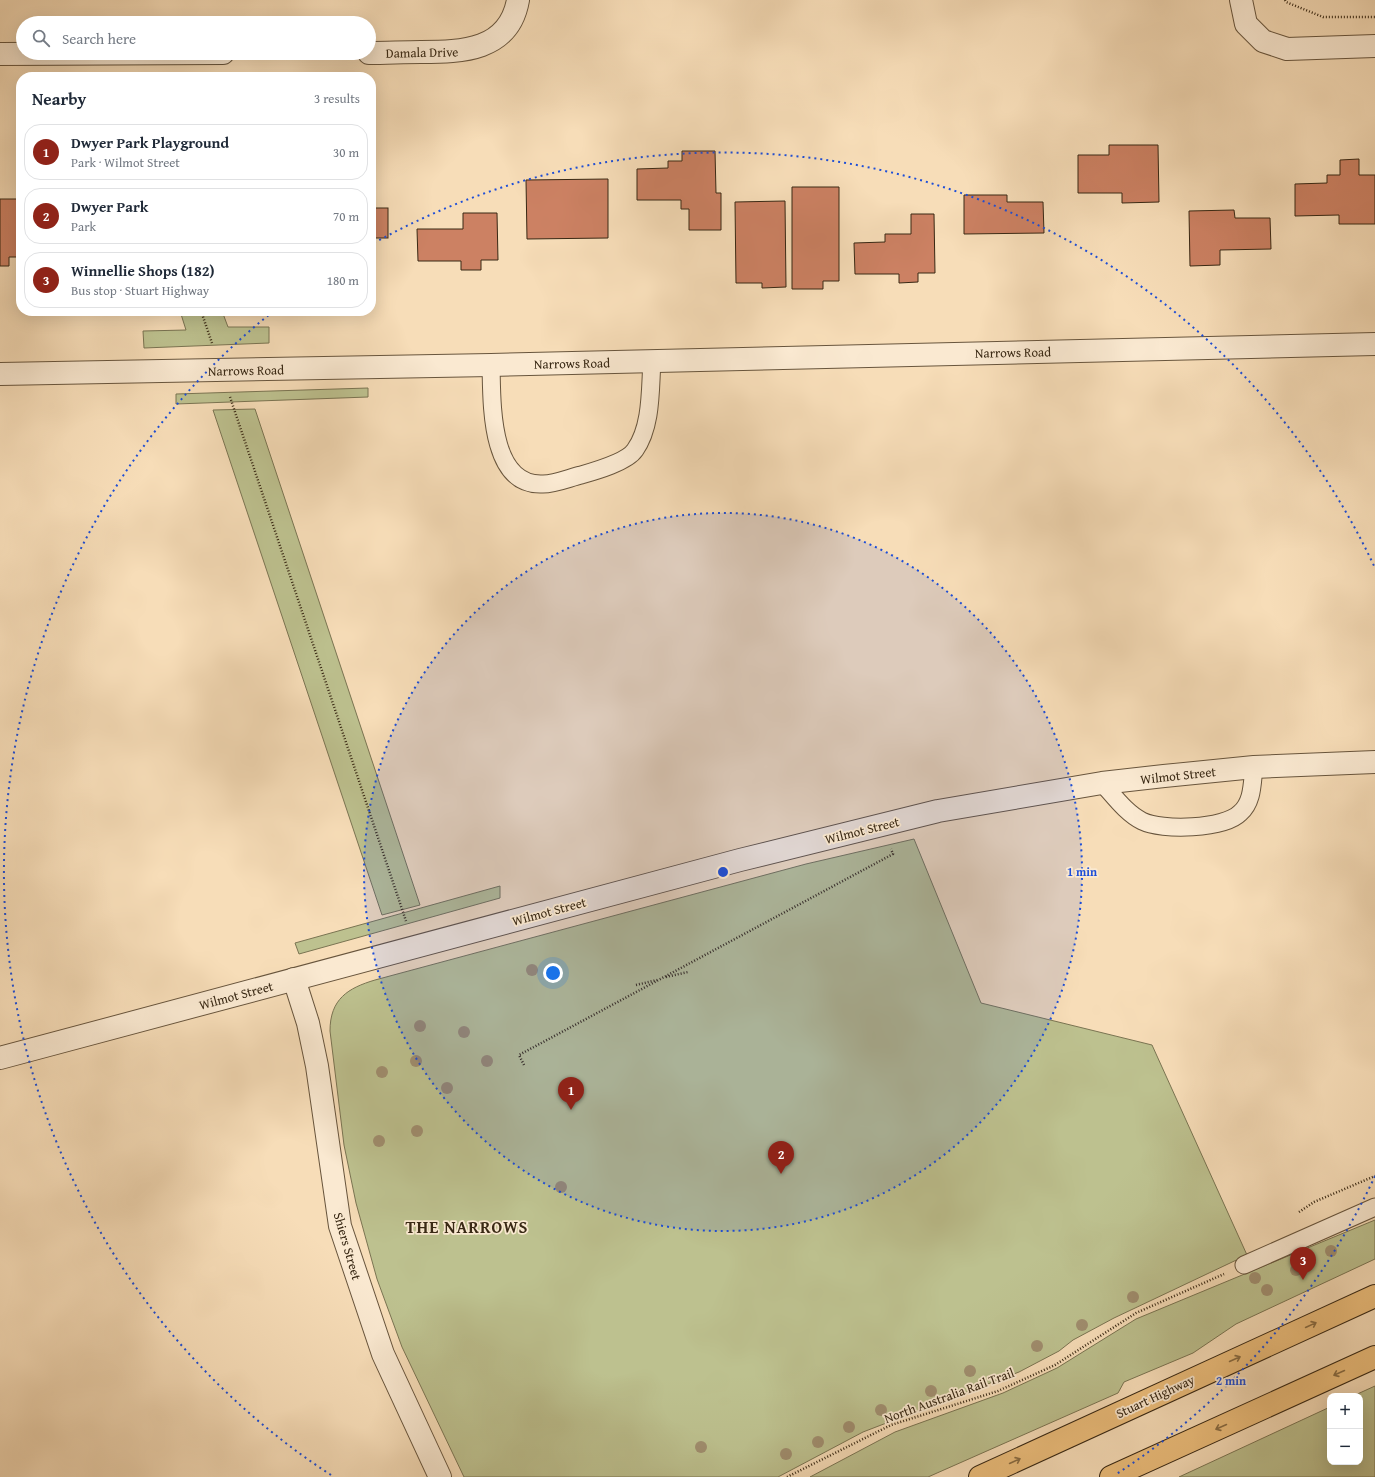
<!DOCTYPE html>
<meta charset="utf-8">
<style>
:root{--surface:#fff;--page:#f2f2f3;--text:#1f2937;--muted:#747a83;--line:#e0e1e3;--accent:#8f2418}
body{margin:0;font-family:"Gentium Book Plus",serif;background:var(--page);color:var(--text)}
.controls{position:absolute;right:12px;bottom:12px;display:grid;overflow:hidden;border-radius:8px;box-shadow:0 4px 16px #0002}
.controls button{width:36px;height:36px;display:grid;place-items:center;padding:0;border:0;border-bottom:1px solid var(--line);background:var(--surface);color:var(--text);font:20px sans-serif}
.you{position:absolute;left:553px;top:973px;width:14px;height:14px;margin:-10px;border:3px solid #fff;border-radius:50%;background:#1a73e8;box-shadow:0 0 0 6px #1a73e833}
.badge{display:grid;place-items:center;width:26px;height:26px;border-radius:50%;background:var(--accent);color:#fff;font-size:13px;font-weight:700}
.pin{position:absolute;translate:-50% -33px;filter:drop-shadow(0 1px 2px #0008)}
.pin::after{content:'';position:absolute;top:21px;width:14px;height:12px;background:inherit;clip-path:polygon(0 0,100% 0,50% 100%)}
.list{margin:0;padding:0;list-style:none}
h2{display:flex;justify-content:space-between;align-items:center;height:52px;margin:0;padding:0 16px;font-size:17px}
h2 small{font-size:13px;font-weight:400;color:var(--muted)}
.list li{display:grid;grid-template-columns:26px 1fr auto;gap:12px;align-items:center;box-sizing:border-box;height:56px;margin:0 8px 8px;padding:0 8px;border:1px solid var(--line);border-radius:16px}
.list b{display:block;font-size:15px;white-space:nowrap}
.list p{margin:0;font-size:13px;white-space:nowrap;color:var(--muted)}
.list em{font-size:13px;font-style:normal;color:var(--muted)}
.icon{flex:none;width:22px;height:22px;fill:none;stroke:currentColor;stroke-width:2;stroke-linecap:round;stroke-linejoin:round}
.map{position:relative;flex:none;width:1375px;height:1477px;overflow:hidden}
.search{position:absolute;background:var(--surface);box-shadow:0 4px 16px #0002;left:16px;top:16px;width:360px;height:44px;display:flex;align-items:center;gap:10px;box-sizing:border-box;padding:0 14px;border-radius:22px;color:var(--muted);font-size:15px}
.panel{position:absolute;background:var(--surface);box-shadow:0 4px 16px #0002;left:16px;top:72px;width:360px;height:244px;border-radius:16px}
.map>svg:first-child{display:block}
</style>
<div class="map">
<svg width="1375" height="1477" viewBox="0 0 1375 1477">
<rect width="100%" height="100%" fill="#f7ddb8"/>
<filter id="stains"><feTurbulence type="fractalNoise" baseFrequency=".005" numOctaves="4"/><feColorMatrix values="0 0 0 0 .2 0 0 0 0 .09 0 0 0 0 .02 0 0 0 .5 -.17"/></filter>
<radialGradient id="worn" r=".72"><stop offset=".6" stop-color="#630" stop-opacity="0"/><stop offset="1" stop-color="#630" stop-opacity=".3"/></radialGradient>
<!-- green -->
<g fill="#bdc18f" stroke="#7a7452">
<polygon points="180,311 222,311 228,327 269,327 269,343 144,348 143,331 186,330"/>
<polygon points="368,388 368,397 176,404 176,394"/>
<polygon points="255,409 420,905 382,915 213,410"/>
<path d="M914,839L981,1003L1152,1045L1247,1255L1114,1318L1073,1340L1059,1351L1019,1372L863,1432L778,1477H464L402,1347L377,1279L356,1203L344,1145L330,1031C330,999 348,988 375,980L806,864Z"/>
<polygon points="500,886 500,898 299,954 295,943"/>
<polygon points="1375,1220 1375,1259 1236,1324 1193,1353 1124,1382 1118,1393 928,1477 810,1477 895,1432 1003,1393 1057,1368 1136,1319"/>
<polygon points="1375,1386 1375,1477 1179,1477 1330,1407 1330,1462 1360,1462 1360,1396 1353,1396"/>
</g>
<!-- building -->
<g fill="#cc8163" stroke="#382814">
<polygon points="1109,145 1158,145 1159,202 1122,203 1122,193 1078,193 1078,155 1109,155"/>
<polygon points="682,151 715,151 716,193 721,193 721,230 689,230 689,209 681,209 681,200 637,200 637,169 668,168 668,161 682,161"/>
<polygon points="1359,159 1359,175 1375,175 1375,224 1339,224 1339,215 1295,216 1295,184 1327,183 1327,175 1340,175 1340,160"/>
<polygon points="608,179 608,238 527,239 526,180"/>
<polygon points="792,187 839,187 839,281 823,281 823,289 792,289"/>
<polygon points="964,195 1007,195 1007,202 1043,202 1044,233 964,234"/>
<polygon points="0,199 21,199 21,257 9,257 9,266 0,266"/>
<polygon points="785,201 786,287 762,288 762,283 736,283 735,202"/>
<rect x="371" y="208" width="17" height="30"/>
<polygon points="1234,210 1235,218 1270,218 1271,249 1220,250 1220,265 1190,266 1189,211"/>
<polygon points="463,213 497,213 498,260 481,260 481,270 461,270 461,261 418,261 417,229 463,229"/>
<polygon points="911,214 934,214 935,273 918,273 918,282 899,283 899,274 855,274 854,243 885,242 885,234 911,234"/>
</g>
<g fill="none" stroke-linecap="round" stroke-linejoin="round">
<!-- service casing -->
<g stroke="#68553d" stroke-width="19">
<g id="service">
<path d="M491,365C492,401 489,487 543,484C555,484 569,478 581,475C595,471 627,462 635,450C652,426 650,389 652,361"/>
<path d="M1102,783C1114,796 1126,813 1142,821C1162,831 1224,829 1240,813C1253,802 1252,783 1254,767"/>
<polyline points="1244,1265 1375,1207"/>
</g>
</g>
<!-- minor casing -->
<g stroke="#68553d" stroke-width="24">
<g id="minor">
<polyline points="1241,0 1246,24 1263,41 1287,49 1375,46"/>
<path d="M369,53C386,53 404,52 421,52C462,52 509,51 518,0"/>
<polyline points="0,54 223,53"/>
<polyline points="0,374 491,365 1375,344"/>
<polyline points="294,979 308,1023 317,1066 340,1226 383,1354 440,1477"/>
<polyline points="0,1058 740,860 938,811 1102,783 1164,776 1254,767 1375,762"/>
</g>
</g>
<!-- trunk casing -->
<g stroke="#382814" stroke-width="24">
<g id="trunk">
<polyline points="980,1477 1375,1296"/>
<polyline points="1111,1477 1375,1357"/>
</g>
</g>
<!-- path -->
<g stroke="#382814" stroke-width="2.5" stroke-dasharray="1 2" stroke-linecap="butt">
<polyline points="1285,0 1286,2 1323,17 1375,17"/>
<polyline points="201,311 212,343"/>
<polyline points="230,397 406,921"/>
<polyline points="666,977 688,972"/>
<polyline points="636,985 657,980"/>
<polyline points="524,1065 519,1055 893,854 891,849"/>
<polyline points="1299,1212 1314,1202 1375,1176"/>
<polyline points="787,1477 891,1425 998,1391 1055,1365 1136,1313 1224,1274"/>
</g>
<!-- service -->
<use href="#service" stroke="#fae9d1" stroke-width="17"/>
<!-- minor -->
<use href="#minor" stroke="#fae9d1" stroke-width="22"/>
<!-- trunk -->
<use href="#trunk" stroke="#ecbe7c" stroke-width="22"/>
</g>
<!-- trees -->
<g fill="#a08e6f">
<circle cx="532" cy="970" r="6"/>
<circle cx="420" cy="1026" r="6"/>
<circle cx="464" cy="1032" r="6"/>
<circle cx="416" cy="1061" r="6"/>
<circle cx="487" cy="1061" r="6"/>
<circle cx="382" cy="1072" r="6"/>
<circle cx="447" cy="1088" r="6"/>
<circle cx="417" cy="1131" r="6"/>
<circle cx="379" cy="1141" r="6"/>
<circle cx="561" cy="1187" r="6"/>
<circle cx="1331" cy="1251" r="6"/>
<circle cx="1296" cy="1270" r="6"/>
<circle cx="1255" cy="1278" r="6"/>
<circle cx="1267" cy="1290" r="6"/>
<circle cx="1133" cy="1297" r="6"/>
<circle cx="1082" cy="1325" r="6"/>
<circle cx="1037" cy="1346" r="6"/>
<circle cx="970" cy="1371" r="6"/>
<circle cx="931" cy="1391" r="6"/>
<circle cx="881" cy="1410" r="6"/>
<circle cx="849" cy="1427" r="6"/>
<circle cx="818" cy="1442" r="6"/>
<circle cx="701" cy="1447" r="6"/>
<circle cx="786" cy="1454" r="6"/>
</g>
<!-- one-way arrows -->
<defs><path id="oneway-shaft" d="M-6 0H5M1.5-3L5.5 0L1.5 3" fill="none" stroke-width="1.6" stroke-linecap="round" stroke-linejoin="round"/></defs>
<g stroke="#896c43">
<use href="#oneway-shaft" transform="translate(1311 1325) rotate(-25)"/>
<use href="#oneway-shaft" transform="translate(1235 1359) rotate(-24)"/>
<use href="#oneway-shaft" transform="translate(1339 1373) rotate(156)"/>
<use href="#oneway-shaft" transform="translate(1221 1427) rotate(156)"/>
<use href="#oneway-shaft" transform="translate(1015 1461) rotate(-25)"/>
</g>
<!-- distance rings -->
<circle cx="723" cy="872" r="359" fill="#1d4ed8" fill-opacity=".12"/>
<g fill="none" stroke="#1d4ed8" stroke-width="2" stroke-dasharray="2 4">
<circle cx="723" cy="872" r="359"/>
<path d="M1375 1176A719 719 0 0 1 1115 1475M331 1475A719 719 0 0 1 271 313M374 243A719 719 0 0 1 1375 568"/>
</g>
<g text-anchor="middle" stroke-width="3.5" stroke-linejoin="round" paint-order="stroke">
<!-- street labels -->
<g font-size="13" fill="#382814" stroke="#fae9d1">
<text transform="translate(422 52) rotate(-1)" y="5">Damala Drive</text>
<text transform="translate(1013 352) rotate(-1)" y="5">Narrows Road</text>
<text transform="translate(572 363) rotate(-1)" y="5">Narrows Road</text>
<text transform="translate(246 370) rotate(-1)" y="5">Narrows Road</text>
<text transform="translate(1178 775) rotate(-6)" y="5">Wilmot Street</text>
<text transform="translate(862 830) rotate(-14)" y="5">Wilmot Street</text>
<text transform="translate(549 911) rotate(-15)" y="5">Wilmot Street</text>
<text transform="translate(236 995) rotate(-15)" y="5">Wilmot Street</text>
<text transform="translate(348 1246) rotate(74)" y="5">Shiers Street</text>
<text transform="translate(949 1395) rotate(-20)" y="5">North Australia Rail Trail</text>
<text transform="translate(1155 1396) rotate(-25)" y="5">Stuart Highway</text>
</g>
<!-- district labels -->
<g font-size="17" font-weight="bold" letter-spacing="1" fill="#382814" stroke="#fae9d1">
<text x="467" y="1233">THE NARROWS</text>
</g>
</g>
<circle cx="723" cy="872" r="6" fill="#1d4ed8" stroke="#fae9d1" stroke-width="2"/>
<g font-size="12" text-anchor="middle" font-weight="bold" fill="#1d4ed8" stroke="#fae9d1" stroke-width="3.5" stroke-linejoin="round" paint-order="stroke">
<text x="1082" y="876">1 min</text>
<text x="1231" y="1385">2 min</text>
</g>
<rect width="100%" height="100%" filter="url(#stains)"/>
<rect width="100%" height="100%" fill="url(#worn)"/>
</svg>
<div class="controls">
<button>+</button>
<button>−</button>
</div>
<div class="you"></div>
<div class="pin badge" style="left:571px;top:1110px">1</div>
<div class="pin badge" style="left:781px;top:1174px">2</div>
<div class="pin badge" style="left:1303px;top:1280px">3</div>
<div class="search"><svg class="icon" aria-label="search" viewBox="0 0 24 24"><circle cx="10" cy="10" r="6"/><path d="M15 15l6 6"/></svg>Search here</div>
<section class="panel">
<h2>Nearby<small>3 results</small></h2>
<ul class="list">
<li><span class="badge">1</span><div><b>Dwyer Park Playground</b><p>Park · Wilmot Street</p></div><em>30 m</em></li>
<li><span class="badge">2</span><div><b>Dwyer Park</b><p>Park</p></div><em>70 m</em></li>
<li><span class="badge">3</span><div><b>Winnellie Shops (182)</b><p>Bus stop · Stuart Highway</p></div><em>180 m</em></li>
</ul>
</section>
</div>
